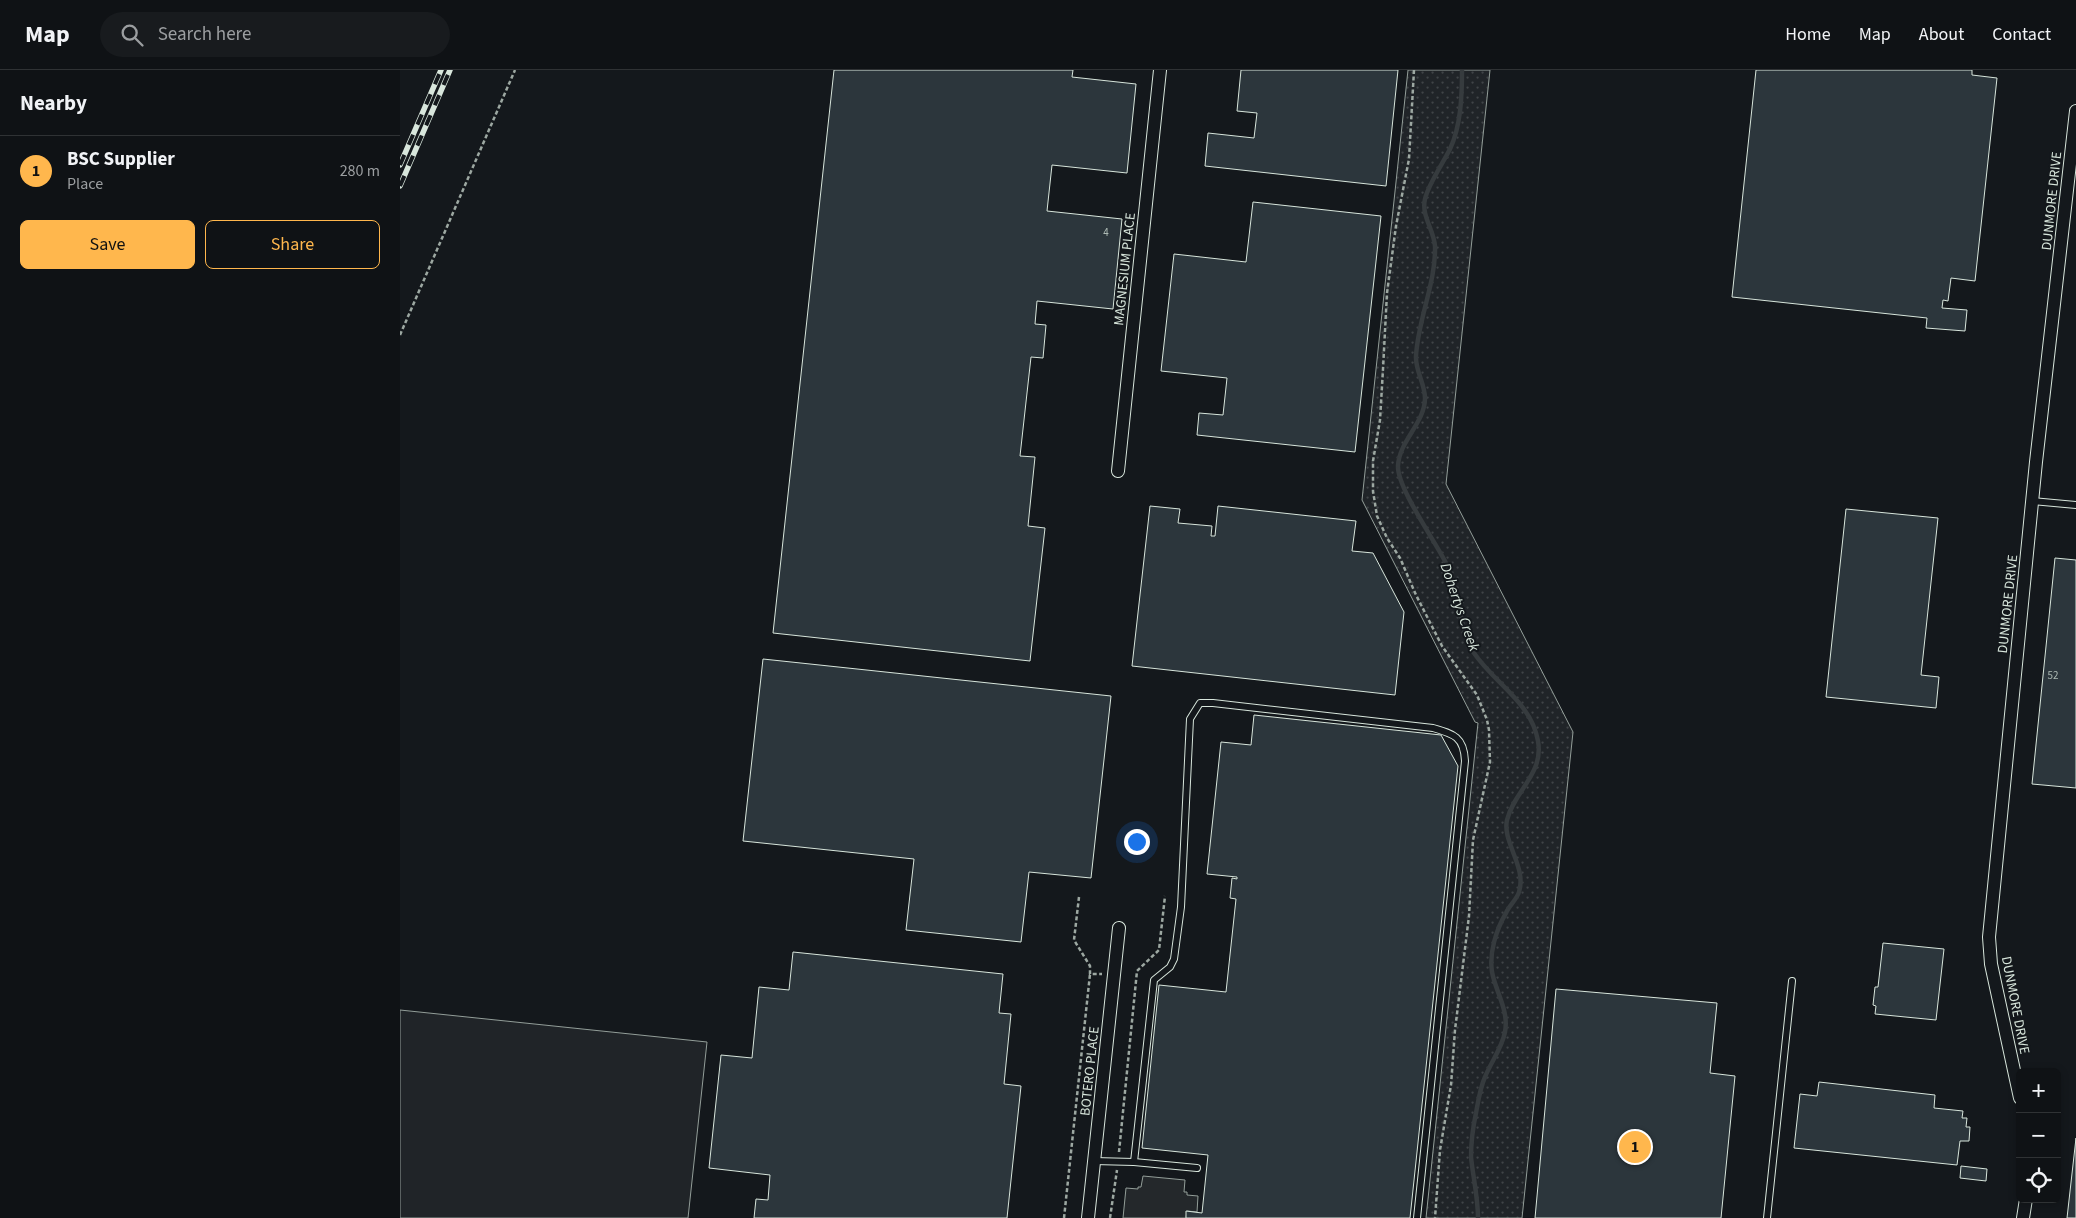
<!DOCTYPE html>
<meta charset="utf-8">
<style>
:root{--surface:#0f1215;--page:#181b1e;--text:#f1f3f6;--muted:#9b9ea0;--line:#2f3234;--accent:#ffb74d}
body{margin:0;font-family:"Source Sans 3",sans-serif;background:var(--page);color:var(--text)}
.controls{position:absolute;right:15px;bottom:15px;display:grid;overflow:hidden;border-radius:8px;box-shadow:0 2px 8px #0003}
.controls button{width:45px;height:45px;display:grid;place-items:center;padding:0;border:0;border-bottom:1px solid var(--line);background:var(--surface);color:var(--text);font:25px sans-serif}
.you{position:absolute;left:736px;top:771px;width:18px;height:18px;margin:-12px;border:4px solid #fff;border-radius:50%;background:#1a73e8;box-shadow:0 0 0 8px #1a73e833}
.badge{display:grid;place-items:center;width:32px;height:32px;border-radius:50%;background:var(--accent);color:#111;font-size:16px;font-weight:700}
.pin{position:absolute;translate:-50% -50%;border:2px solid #fff;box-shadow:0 1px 5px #0006}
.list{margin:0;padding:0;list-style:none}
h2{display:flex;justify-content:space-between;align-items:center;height:65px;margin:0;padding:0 20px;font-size:21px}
h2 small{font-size:16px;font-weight:400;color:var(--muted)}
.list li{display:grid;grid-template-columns:32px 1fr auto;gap:15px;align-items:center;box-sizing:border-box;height:70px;padding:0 20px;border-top:1px solid var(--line)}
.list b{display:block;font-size:19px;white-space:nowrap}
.list p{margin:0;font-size:16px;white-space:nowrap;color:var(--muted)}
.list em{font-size:16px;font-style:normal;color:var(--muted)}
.actions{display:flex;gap:10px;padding:15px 20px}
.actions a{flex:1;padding:11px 0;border:1px solid var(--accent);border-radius:8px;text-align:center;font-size:18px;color:var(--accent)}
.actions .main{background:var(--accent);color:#111}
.icon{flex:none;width:28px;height:28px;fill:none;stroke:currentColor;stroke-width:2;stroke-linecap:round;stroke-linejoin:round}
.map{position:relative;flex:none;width:1676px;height:1148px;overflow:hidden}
header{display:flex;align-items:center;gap:30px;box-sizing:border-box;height:70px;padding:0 25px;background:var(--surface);border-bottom:1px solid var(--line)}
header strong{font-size:24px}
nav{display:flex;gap:28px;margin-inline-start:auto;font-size:18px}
.search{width:350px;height:45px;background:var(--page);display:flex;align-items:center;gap:12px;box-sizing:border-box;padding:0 18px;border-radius:28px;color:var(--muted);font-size:19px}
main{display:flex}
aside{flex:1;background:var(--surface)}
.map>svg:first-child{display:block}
</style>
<header>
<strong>Map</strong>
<div class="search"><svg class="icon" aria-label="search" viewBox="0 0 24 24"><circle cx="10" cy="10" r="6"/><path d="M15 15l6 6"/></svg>Search here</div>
<nav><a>Home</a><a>Map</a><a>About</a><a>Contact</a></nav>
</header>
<main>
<aside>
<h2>Nearby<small></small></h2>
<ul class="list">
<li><span class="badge">1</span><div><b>BSC Supplier</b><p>Place</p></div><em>280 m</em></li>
</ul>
<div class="actions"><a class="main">Save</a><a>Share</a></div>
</aside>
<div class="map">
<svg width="1676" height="1148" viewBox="0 0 1676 1148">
<defs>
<pattern id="park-dots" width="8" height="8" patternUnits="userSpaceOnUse" patternTransform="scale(1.25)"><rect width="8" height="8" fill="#202428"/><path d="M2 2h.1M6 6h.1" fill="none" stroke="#404447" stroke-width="1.8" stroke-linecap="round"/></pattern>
</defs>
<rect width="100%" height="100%" fill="#14181c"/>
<!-- grass -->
<polygon fill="#202428" stroke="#939e99" points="0,940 307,972 288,1148 0,1148"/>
<!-- park -->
<polygon fill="url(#park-dots)" stroke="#939e99" points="1008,0 1090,0 1046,414 1173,662 1122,1148 1026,1148 1078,653 1075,652 962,430"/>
<!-- parking -->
<polygon fill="#24282b" stroke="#939e99" points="743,1106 785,1110 784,1122 787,1122 787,1125 798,1126 797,1142 787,1141 786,1148 723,1148 726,1118 738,1119 738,1117 741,1117"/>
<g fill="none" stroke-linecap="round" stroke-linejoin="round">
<!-- stream -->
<path stroke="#363b3e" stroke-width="4.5" d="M1062,0C1062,25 1061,56 1050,79C1043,93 1028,115 1025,129C1021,146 1034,160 1035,176C1036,213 1018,249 1016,286C1015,300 1025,314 1025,328C1025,353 999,371 998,396C997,418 1036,472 1047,495C1060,521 1059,562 1074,583C1095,614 1131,632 1138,671C1144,704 1114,721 1107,750C1102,772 1127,797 1119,822C1117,829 1109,836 1106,843C1096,860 1089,883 1092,902C1096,923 1109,940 1105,962C1102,978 1091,992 1085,1007C1080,1018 1078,1032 1076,1043C1073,1057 1071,1073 1071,1087C1073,1107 1078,1127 1078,1148"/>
</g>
<!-- building -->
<g fill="#2c363c" stroke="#d8e6dc">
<polygon points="434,0 673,0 672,7 736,14 727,103 652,95 647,141 722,149 713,239 637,231 635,254 646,255 643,288 631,287 620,386 635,387 628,456 645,458 630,591 373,563"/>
<polygon points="841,0 998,0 986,116 805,96 808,63 854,68 857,43 837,41"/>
<polygon points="1356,0 1572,0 1572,5 1597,8 1575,211 1551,208 1548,231 1543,230 1542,238 1567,240 1565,261 1526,258 1527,248 1332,227"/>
<polygon points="853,132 981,146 955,382 797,365 799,343 823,345 827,308 761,301 774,184 846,192"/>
<polygon points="750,436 780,439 778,453 812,456 811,466 815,466 818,436 956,451 952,481 973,483 1004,542 995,625 732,596"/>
<polygon points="1446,439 1538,448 1521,605 1539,607 1536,638 1426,627"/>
<polygon points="1655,488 1676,490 1676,718 1632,714"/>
<polygon points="363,589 711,626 691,808 629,802 621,872 506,860 514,789 343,771"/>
<polygon points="854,645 1041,665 1058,696 1010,1148 786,1148 786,1141 802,1143 808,1085 742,1078 759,915 826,922 836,829 830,828 832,808 837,809 837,807 807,804 821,672 851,675"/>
<polygon points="1483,873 1544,879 1536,950 1475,944 1476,936 1473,935 1475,917 1478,917"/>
<polygon points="393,882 603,904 599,943 611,944 604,1014 621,1016 607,1148 354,1148 356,1129 368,1130 370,1105 309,1098 321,985 352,988 359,917 389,920"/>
<polygon points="1156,919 1317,933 1310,1003 1335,1006 1321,1148 1135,1148"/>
<polygon points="1419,1012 1535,1025 1534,1038 1563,1041 1562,1048 1567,1048 1566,1057 1570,1057 1569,1071 1560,1071 1557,1095 1394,1078 1400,1024 1417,1026"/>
<polygon points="1676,1068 1676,1148 1667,1148"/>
<polygon points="1561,1096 1587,1099 1586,1111 1560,1108"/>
</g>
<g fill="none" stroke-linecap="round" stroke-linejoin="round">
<!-- lane casing -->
<g stroke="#d8e6dc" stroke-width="8">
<g id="lane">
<polyline points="1632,431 1676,435"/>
<path d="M694,1091L734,1092L754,910L770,897L774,889L781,837L790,649L800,633H813L1033,658C1054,664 1064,667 1065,691L1017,1148"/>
<polyline points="734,1092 797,1098"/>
<polyline points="1367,1148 1392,911"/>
</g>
</g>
<!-- street casing -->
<g stroke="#d8e6dc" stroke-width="14">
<g id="street">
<polyline points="718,401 760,0"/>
<polyline points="1620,1028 1591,894 1589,867 1636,392 1676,41"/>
<polyline points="688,1148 719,858"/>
<polyline points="1623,1148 1626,1129"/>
</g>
</g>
<!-- path -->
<g stroke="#9da8a2" stroke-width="2.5" stroke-dasharray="4 2.5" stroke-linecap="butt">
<polyline points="1014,0 1009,89 996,156 987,223 983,299 980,350 973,391 973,421 977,446 987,468 1000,488 1016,525 1042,576 1077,625 1087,650 1089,660 1090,692 1073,770 1069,846 1055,960 1051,1015 1040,1080 1035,1148"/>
<polyline points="0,265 115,0"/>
<polyline points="679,827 674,870 690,896 690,904 702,904"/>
<polyline points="719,1082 737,901 759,880 765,826"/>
<polyline points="664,1148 690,904"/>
<polyline points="710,1148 717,1100"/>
</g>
<!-- lane -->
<use href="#lane" stroke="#14181c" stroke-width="6"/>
<!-- street -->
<use href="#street" stroke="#14181c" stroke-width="12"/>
<!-- rail casing -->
<g stroke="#d8e6dc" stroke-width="5.5">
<g id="rail">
<polyline points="0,95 41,0"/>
<polyline points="0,116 50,0"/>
</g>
</g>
<!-- rail -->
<use href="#rail" stroke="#14181c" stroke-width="4" stroke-dasharray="11" stroke-linecap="butt"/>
</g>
<g text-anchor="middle" stroke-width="4" stroke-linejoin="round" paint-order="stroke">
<!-- number labels -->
<g font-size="11" fill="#adbab4">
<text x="706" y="166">4</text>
<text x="1653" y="609">52</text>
</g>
<!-- street labels -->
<g font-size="14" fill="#d8e6dc" stroke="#14181c">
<text transform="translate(1651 131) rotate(-84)" y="5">DUNMORE DRIVE</text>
<text transform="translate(724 199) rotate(-84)" y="5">MAGNESIUM PLACE</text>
<text transform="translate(1607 534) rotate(-84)" y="5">DUNMORE DRIVE</text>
<text transform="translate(1616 935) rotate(79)" y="5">DUNMORE DRIVE</text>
<text transform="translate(689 1001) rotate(-84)" y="5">BOTERO PLACE</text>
</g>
<!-- water labels -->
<g font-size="15" font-style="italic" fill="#d8e6dc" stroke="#14181c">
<text transform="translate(1060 537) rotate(71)" y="5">Dohertys Creek</text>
</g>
</g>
</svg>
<div class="controls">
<button>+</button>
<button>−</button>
<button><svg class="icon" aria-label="locate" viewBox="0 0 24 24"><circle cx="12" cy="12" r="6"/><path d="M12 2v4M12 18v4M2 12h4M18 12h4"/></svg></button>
</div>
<div class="you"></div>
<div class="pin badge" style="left:1235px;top:1077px">1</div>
</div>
</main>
